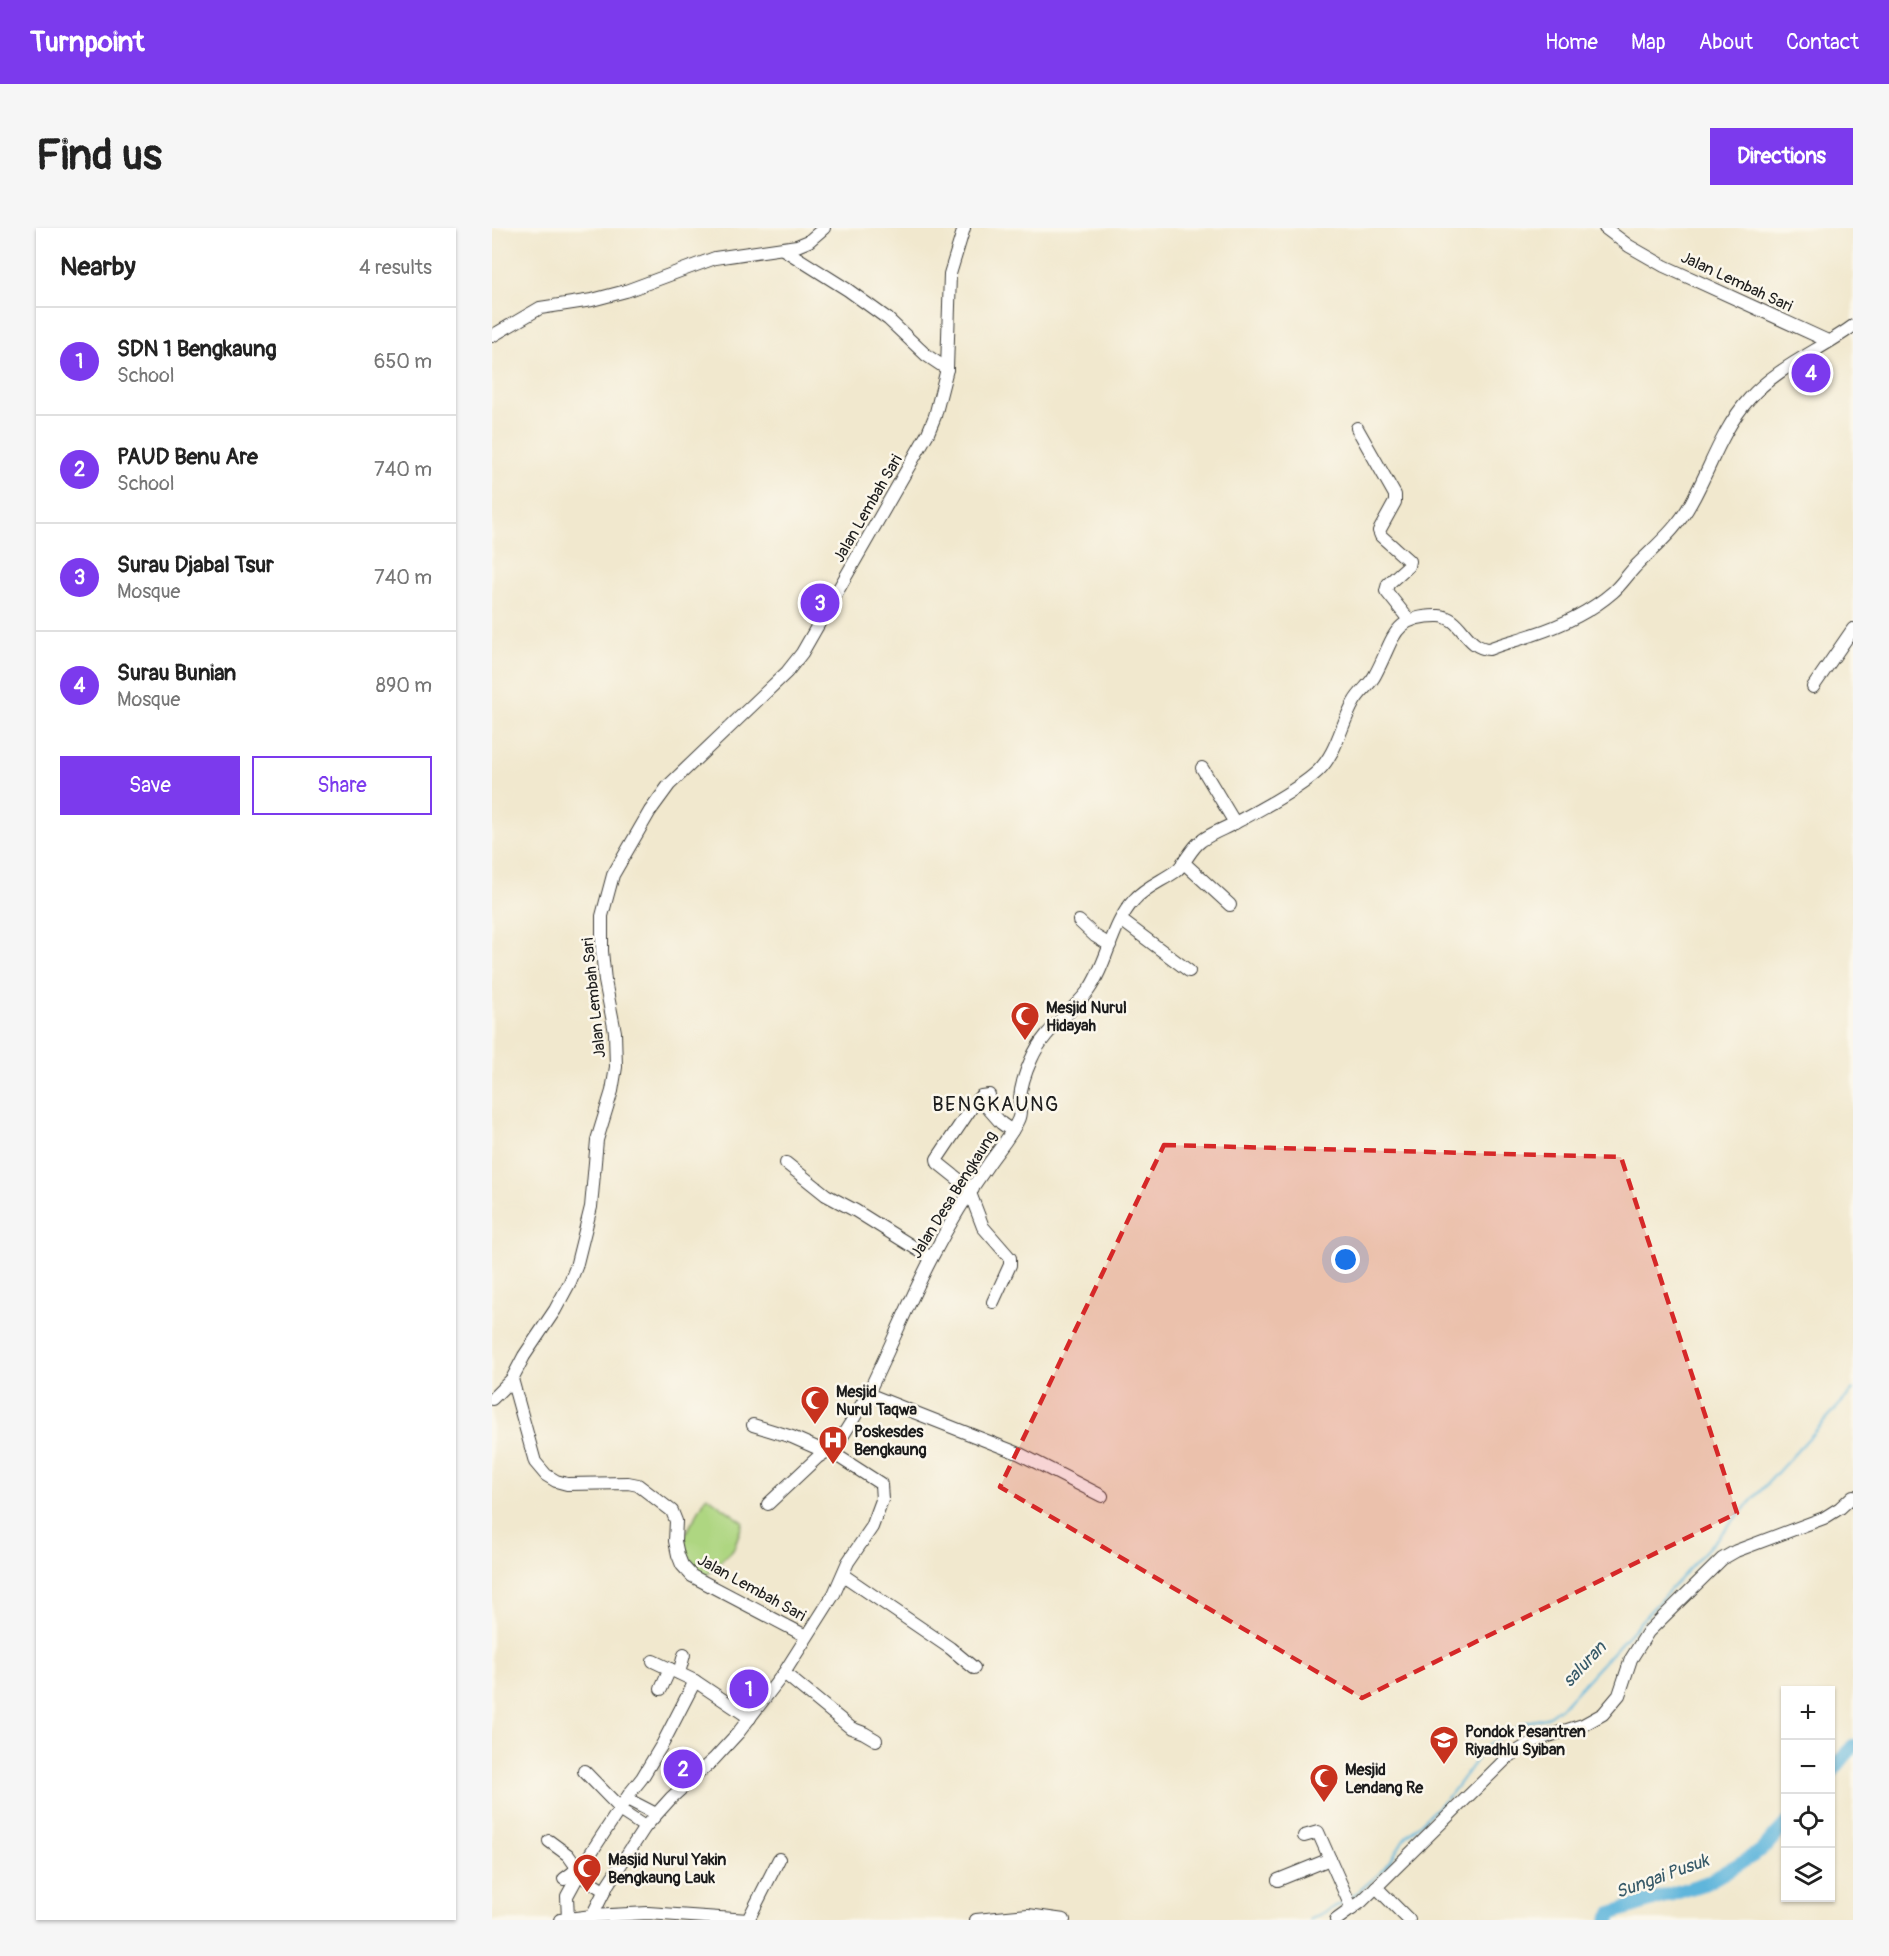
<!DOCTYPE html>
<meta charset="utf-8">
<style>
:root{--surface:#fff;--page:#f6f6f6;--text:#222;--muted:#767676;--line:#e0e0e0;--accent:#7c3aed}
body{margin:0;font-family:Pangolin,sans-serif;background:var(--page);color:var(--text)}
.controls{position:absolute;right:18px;bottom:18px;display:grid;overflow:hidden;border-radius:0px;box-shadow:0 2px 4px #0004}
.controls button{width:54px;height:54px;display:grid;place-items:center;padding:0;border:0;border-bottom:2px solid var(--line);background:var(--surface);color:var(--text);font:30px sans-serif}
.you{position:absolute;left:854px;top:1032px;width:21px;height:21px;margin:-15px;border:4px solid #fff;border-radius:50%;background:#1a73e8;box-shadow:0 0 0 9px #1a73e833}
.badge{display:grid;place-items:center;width:39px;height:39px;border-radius:50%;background:var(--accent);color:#fff;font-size:20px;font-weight:700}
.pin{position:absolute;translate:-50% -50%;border:3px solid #fff;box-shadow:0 2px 6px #0006}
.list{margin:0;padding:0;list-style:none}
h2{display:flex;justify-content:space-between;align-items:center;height:78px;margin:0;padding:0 24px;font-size:26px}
h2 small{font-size:20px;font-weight:400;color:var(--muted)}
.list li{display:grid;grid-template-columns:39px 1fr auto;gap:18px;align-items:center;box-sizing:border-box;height:108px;padding:0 24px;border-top:2px solid var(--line)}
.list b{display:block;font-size:22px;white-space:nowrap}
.list p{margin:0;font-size:20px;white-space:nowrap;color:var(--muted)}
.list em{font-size:20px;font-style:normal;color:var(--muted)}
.actions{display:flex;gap:12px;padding:18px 24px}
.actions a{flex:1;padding:14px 0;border:2px solid var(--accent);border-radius:0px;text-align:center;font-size:21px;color:var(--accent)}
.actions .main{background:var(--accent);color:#fff}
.icon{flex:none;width:33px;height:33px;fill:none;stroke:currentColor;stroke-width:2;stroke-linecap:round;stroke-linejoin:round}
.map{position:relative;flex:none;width:1361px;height:1692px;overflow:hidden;border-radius:0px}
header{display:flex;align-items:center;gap:36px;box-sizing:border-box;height:84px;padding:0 30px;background:var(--accent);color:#fff}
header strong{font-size:28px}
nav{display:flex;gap:33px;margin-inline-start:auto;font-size:21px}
.intro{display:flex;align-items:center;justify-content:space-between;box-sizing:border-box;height:144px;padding:0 36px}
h1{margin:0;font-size:42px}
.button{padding:15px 27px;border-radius:0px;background:var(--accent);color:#fff;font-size:21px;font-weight:700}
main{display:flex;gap:36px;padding:0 36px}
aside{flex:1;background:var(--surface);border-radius:0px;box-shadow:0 2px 4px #0004}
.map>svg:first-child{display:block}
</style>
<header>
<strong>Turnpoint</strong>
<nav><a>Home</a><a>Map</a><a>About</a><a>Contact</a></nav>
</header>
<div class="intro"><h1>Find us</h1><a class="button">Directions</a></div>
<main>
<aside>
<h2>Nearby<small>4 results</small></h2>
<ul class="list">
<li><span class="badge">1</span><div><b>SDN 1 Bengkaung</b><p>School</p></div><em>650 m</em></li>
<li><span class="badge">2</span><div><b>PAUD Benu Are</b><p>School</p></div><em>740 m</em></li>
<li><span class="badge">3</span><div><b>Surau Djabal Tsur</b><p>Mosque</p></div><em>740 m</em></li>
<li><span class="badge">4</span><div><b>Surau Bunian</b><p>Mosque</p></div><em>890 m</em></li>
</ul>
<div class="actions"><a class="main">Save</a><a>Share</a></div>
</aside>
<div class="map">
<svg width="1361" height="1692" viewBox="0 0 1361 1692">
<rect width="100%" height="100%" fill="#fbf7ec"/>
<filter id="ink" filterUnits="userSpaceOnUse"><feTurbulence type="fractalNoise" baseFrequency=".0167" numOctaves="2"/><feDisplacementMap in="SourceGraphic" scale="12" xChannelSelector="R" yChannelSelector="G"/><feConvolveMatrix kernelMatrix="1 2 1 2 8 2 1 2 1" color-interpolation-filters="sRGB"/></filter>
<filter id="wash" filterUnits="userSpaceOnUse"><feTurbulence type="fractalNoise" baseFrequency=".008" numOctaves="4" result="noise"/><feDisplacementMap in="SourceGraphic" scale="24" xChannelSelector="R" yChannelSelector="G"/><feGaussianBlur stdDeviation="1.35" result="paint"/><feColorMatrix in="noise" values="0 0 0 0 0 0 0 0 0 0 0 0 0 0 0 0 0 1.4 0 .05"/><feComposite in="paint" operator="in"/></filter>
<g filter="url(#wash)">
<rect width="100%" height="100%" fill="#f1e8ce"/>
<!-- green -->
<polygon fill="#aed681" stroke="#65794e" stroke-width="1.5" points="215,1268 251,1294 242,1320 212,1350 188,1316"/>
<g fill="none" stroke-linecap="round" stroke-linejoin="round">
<!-- stream -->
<g stroke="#5eb5db" stroke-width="2">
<polyline points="860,1669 887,1646 899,1632 912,1611 959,1566 995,1517 1034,1494 1054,1490 1072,1477 1361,1162"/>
<polyline points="817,1692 852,1674"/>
</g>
<!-- river -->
<g stroke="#5eb5db" stroke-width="14">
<polyline points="1338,1546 1361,1518"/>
<polyline points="1116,1692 1120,1685 1214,1655 1269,1623 1294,1596"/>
</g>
</g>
</g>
<g filter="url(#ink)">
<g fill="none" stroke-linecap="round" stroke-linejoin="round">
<!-- minor casing -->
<g stroke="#3c3b37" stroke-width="14">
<g id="minor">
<polyline points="1113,0 1137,18 1172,38 1336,113"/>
<polyline points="291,21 356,62 396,91 434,127 455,141"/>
<polyline points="0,108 48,80 100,72 134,63 223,30 305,18 317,13 332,0"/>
<polyline points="865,200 903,267 903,274 887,303 889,308 917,333 916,338 896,356 894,363 917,392"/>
<polyline points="1321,459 1361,401"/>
<polyline points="710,540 743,595"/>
<polyline points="691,634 738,677"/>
<polyline points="629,692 697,743"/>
<polyline points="587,693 603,708 618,717"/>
<polyline points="487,870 509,895 520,903"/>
<polyline points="294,935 334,967 364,983 439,1030"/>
<polyline points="481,961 466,951 446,935 445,931 484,873 489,868 497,867"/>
<polyline points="478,965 491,999 518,1030 518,1037 501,1074"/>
<polyline points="376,1166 528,1226 610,1268"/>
<polyline points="0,1171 20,1151"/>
<polyline points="261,1197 300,1209 334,1224"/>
<polyline points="276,1276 326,1229 334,1224 344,1223"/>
<polyline points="351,1347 458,1420 482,1440"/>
<polyline points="314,1408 200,1348 190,1337 186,1327 183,1313 184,1293 180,1283 146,1257 136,1255 75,1256 64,1253 54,1247 43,1234 20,1151 32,1128 63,1082 78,1054 84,1039 99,979 105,912 120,863 124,839 123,804 113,753 110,723 110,688 121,647 158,583 177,557 295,444 310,425 436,205 443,188 455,141 458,46 472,0"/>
<polyline points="161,1433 203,1453 258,1490"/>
<polyline points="187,1445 192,1427"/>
<polyline points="292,1445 359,1500 372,1505 384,1512"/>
<polyline points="169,1461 178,1441"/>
<polyline points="92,1543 128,1580"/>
<polyline points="135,1571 164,1586"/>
<polyline points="127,1582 153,1599"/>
<polyline points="812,1608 826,1604 860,1681"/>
<polyline points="57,1613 76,1627 86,1641"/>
<polyline points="82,1643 113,1663"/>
<polyline points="72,1651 91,1637 138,1565 150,1550 171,1515 203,1453"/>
<polyline points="786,1652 838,1631"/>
<polyline points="884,1659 917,1692"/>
<path d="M100,1688L116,1656L153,1599L179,1570L222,1531L246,1505L292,1445L342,1366L356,1334L380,1299L390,1272L389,1256L347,1229L344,1225V1218C355,1201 367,1183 376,1165C398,1121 416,1075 439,1031C456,998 476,965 498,934C507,921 519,908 526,892C530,884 527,878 528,870C529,858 534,843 539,832C552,801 577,788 596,763C616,735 619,697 642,672C653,659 670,653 684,643C694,635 698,621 709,613C718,606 729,602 739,597C764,584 806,562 826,543C845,525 849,496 862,474C868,463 878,457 883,447C902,413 899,387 947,388C970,389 973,420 997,421C1011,415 1026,412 1040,407C1068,398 1098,384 1121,364C1131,355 1138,343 1148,334C1167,315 1186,299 1199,275C1218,241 1230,201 1257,171C1285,139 1327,123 1361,98"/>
<polyline points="76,1691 75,1668 87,1646"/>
<polyline points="68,1692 100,1688 156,1685 256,1692"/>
<polyline points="256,1692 287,1631"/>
<polyline points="484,1692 536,1687 572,1692"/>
<polyline points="844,1692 869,1674 1016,1529 1044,1512 1091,1497 1111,1486 1127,1467 1139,1431 1156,1404 1230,1331 1244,1323 1332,1290 1348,1280 1361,1268"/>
</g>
</g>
<!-- minor -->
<use href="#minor" stroke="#fff" stroke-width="12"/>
</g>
</g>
<!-- marked area -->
<path fill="#d62828" fill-opacity="0.2" stroke="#d62828" stroke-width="4.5" stroke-dasharray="12 8" stroke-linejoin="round" d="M672,917L1129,929L1245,1285L870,1470L508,1259Z"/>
<!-- icons -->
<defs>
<g id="mosque-pin" transform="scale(1.5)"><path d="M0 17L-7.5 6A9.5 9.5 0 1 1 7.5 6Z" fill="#c8321e" stroke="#fbf7ec"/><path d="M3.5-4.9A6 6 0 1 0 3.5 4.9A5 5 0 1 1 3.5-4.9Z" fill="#fff"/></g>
<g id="hospital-pin" transform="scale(1.5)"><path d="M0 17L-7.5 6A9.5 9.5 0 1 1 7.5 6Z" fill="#c8321e" stroke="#fbf7ec"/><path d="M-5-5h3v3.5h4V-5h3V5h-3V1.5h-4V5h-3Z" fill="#fff"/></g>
<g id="school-pin" transform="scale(1.5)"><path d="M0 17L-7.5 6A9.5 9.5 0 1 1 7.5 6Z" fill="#c8321e" stroke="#fbf7ec"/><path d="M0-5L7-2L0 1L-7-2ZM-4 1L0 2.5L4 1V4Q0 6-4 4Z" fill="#fff"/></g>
</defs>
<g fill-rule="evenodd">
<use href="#mosque-pin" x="533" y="788"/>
<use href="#mosque-pin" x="323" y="1172"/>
<use href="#hospital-pin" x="341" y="1212"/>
<use href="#school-pin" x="952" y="1512"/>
<use href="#mosque-pin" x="832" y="1550"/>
<use href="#mosque-pin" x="95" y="1640"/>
</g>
<g text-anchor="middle" stroke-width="5" stroke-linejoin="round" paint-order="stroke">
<!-- street labels -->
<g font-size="16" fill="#1c1c1c" stroke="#fbf7ec">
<text transform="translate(1245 53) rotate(25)" y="6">Jalan Lembah Sari</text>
<text transform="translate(375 280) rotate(-60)" y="6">Jalan Lembah Sari</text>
<text transform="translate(101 770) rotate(-96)" y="6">Jalan Lembah Sari</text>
<text transform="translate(461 966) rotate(-58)" y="6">Jalan Desa Bengkaung</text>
<text transform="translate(260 1359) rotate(29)" y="6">Jalan Lembah Sari</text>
</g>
<!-- poi labels -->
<g font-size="16" font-weight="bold" fill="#1c1c1c" stroke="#fbf7ec" text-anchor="start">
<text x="554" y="785">Mesjid Nurul<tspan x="554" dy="18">Hidayah</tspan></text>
<text x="344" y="1169">Mesjid<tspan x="344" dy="18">Nurul Taqwa</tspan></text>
<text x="362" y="1209">Poskesdes<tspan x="362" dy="18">Bengkaung</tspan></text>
<text x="973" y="1509">Pondok Pesantren<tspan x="973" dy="18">Riyadhlu Syiban</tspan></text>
<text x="853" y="1547">Mesjid<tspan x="853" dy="18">Lendang Re</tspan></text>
<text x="116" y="1637">Masjid Nurul Yakin<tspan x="116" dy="18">Bengkaung Lauk</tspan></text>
</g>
<!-- water labels -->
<g font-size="18" font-style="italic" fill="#365968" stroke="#fbf7ec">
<text transform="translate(1092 1436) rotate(-47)" y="6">saluran</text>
<text transform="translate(1170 1648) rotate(-20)" y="6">Sungai Pusuk</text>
</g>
<!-- quarter labels -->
<g font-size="20" letter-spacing="1.5" fill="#1c1c1c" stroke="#fbf7ec">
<text x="504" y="883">BENGKAUNG</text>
</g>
</g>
</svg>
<div class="controls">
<button>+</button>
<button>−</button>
<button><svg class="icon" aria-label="locate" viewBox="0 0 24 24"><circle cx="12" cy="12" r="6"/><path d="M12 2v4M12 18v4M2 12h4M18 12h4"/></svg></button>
<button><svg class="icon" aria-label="layers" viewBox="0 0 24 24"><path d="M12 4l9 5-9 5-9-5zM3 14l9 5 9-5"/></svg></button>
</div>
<div class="you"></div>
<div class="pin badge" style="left:257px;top:1461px">1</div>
<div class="pin badge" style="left:191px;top:1541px">2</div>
<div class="pin badge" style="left:328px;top:375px">3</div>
<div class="pin badge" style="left:1319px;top:145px">4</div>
</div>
</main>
